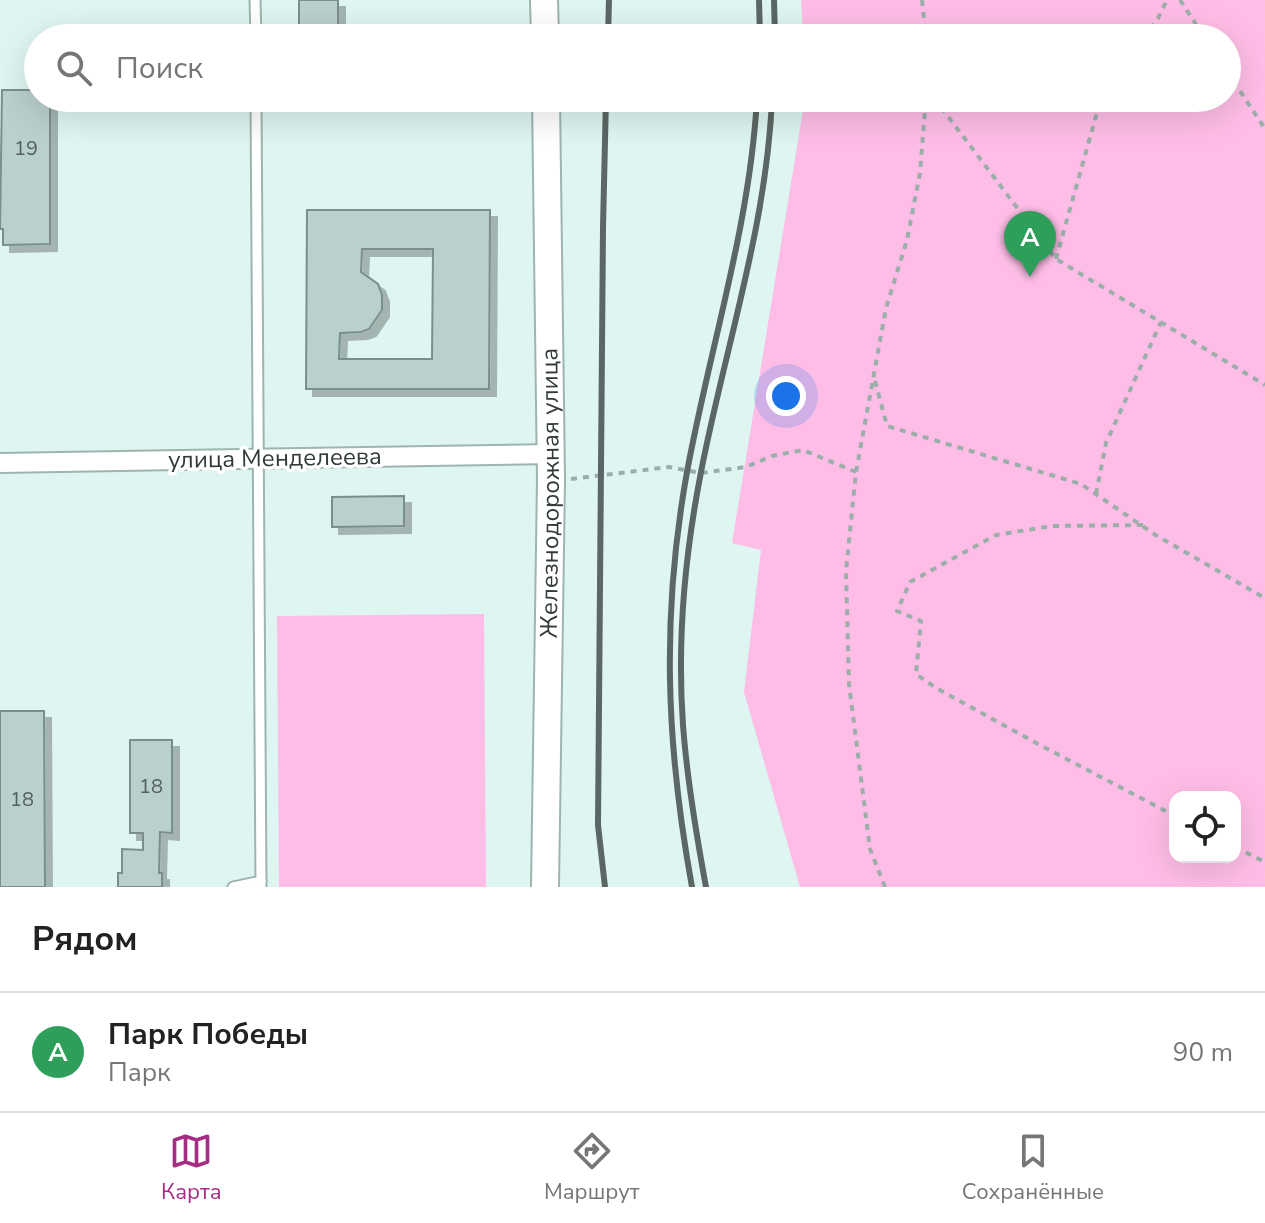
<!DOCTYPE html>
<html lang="ru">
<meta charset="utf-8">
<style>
:root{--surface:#fff;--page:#f2f2f2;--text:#222;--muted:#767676;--line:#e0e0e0;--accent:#a52d84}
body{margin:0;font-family:"Nunito Sans",sans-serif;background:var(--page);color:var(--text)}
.controls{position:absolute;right:24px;bottom:24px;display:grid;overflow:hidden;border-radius:16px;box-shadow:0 8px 32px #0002}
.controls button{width:72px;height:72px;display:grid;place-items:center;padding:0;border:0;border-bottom:2px solid var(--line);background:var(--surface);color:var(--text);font:40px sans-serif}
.you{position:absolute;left:786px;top:396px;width:28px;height:28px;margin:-20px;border:6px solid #fff;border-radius:50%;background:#1a73e8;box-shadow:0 0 0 12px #1a73e833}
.badge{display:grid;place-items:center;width:52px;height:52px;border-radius:50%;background:var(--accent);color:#fff;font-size:26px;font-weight:700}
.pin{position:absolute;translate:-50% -66px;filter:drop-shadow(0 2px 4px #0008)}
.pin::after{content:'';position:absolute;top:42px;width:28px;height:24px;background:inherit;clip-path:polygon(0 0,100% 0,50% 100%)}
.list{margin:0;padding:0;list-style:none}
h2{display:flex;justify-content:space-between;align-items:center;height:104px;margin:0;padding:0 32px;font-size:34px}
h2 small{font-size:26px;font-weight:400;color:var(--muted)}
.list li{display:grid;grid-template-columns:52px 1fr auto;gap:24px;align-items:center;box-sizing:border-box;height:120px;padding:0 32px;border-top:2px solid var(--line)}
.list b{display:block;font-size:30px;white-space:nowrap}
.list p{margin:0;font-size:26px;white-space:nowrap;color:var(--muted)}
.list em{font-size:26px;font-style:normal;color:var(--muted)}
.icon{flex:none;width:44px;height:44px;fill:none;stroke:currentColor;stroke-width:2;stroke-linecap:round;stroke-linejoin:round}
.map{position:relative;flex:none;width:1265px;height:887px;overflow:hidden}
.search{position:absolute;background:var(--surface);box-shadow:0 8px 32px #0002;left:24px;right:24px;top:24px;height:88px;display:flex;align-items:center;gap:20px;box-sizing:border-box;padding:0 28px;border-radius:44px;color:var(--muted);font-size:30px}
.sheet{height:224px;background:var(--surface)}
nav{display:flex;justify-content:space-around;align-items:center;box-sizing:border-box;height:112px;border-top:2px solid var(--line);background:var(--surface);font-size:22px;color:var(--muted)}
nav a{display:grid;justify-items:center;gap:4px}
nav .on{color:var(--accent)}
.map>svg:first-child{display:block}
</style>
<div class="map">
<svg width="1265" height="887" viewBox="0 0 1265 887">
<defs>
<filter id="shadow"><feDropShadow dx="7" dy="7" stdDeviation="0" flood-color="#0004"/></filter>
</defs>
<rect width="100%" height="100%" fill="#def5f1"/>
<!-- green -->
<g fill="#febde6" fill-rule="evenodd">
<path d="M801,0H1265V887H800L744,692L761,550L732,543L805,98H1227V38H803ZM1235,797V857H1175V797Z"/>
<polygon points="484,614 486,887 279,887 277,616"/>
</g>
<!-- building -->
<g fill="#bad0cc" stroke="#7a8f8b" stroke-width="2" fill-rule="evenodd" filter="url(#shadow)">
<rect x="299" y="0" width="39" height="38"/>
<polygon points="2,90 38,90 38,98 50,98 50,244 3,245 3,229 0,229"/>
<polygon points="420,98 481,98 481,103 420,104"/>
<path d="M307,210H490L489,389H306ZM362,249H433L432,359H339L340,333L361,332L369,329L382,310V295L378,284L361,272Z"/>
<polygon points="404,496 404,526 332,527 332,497"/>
<polygon points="0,711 44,711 45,887 0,887"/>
<polygon points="130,740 172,740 172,833 160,832 159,873 162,873 162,887 118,887 118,873 122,873 122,849 143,850 143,833 130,833"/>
</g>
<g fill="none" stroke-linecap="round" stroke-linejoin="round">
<!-- service casing -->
<g stroke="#9eb4b0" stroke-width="13">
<g id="service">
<polyline points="255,0 256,38"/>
<polyline points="256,98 261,887"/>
<polyline points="233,887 261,881"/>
</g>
</g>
<!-- minor casing -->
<g stroke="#9eb4b0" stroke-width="22">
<polyline id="minor" points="0,463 550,454"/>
</g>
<!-- secondary casing -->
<g stroke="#9eb4b0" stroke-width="30">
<g id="secondary">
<polyline points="544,0 545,38"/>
<path id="s1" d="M545,887L551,480L546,98"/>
</g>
</g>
<!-- path -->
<g stroke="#9caeaa" stroke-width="4" stroke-dasharray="6 6" stroke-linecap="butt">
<polyline points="922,0 926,38"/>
<polyline points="1180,0 1205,38"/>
<polyline points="1143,38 1158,18 1167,0"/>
<polyline points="1227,71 1265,129"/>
<polyline points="934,98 1056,259 1265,385"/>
<polyline points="1056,259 1101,98"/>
<polyline points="875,381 887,426 1081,484 1154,534 1265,598"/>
<polyline points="571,479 669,467 701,473 746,467 772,456 803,450 856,472"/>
<polyline points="1096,494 1106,443 1161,322"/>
<polyline points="1143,525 1052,526 996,535 910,582 897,611 921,621 916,674 936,688 1038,744 1175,816"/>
<polyline points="1235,847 1265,862"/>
<polyline points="885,887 870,849 849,684 846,571 856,472 886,308 907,240 920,173 926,98"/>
</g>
<!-- service -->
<use href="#service" stroke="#fff" stroke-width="9"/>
<!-- minor -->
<use href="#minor" stroke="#fff" stroke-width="18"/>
<!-- secondary -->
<use href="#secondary" stroke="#fff" stroke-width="26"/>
<!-- rail -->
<g stroke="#5b6764" stroke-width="6">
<polyline points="759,0 760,38"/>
<polyline points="774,0 775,38"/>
<polyline points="608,38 609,0"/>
<polyline points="605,887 598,825 603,227 606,98"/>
<path d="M692,887C666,744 661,616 687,472C710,347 750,226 757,98"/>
<path d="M706,887C696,833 687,780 683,725C677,642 685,554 701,472C725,348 767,225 772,98"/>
</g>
</g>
<g text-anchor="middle" stroke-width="7" stroke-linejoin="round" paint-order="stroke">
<!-- number labels -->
<g font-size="20" fill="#54605e">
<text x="26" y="155">19</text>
<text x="151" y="793">18</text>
<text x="22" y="806">18</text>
</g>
<!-- street labels -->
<g font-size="24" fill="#323b39" stroke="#fff">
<text transform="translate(275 458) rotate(-1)" y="8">улица Менделеева</text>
<text dy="8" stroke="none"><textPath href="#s1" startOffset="394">Железнодорожная улица</textPath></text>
</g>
</g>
</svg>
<div class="controls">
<button><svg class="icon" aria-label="locate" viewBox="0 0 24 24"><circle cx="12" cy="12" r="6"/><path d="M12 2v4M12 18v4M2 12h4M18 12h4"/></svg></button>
</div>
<div class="you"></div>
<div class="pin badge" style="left:1030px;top:277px;background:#2e9e5b">A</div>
<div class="search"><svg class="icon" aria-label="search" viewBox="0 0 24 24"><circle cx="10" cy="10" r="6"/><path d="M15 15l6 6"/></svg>Поиск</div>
</div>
<section class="sheet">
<h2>Рядом<small></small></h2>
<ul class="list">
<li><span class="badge" style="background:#2e9e5b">A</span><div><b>Парк Победы</b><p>Парк</p></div><em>90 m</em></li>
</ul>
</section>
<nav>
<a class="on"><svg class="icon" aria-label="map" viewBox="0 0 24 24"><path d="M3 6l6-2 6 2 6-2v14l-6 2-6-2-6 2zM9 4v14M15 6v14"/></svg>Карта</a>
<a><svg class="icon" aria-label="directions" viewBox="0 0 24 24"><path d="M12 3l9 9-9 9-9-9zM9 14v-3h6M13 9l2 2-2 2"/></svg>Маршрут</a>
<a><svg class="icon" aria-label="saved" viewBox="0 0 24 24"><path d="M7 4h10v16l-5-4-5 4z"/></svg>Сохранённые</a>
</nav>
